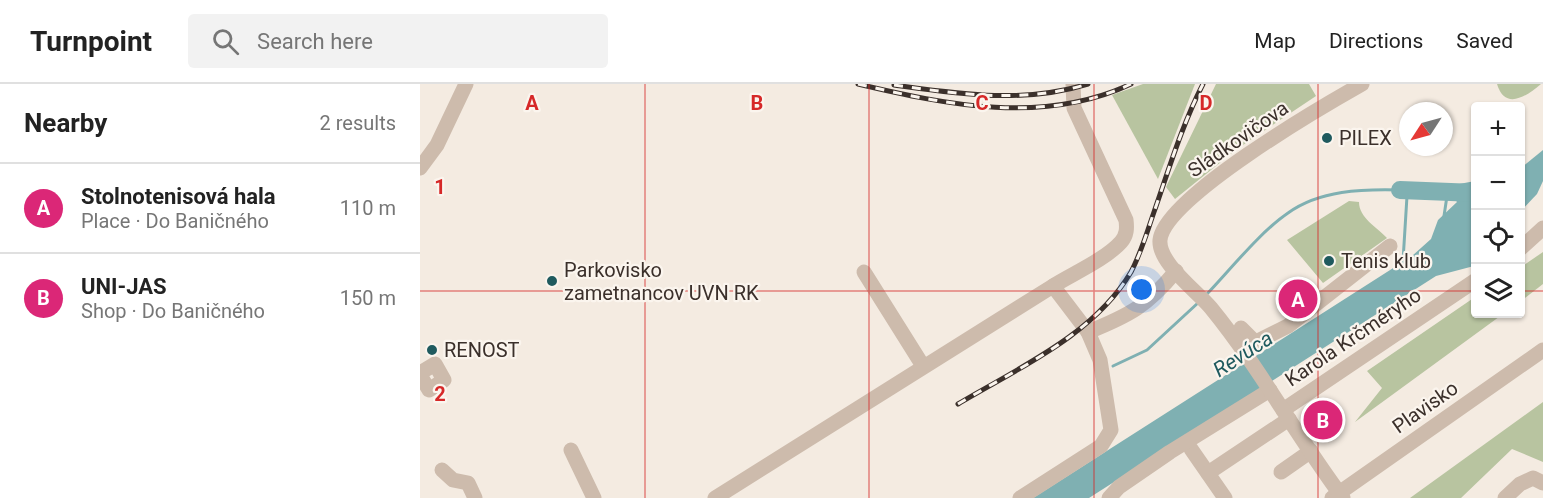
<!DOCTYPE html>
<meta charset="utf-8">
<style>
:root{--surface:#fff;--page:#f2f2f2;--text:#222;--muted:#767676;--line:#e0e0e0;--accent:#db2777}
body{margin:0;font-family:Roboto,sans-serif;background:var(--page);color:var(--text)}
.controls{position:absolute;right:18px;top:18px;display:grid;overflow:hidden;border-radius:6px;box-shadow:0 2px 4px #0004}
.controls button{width:54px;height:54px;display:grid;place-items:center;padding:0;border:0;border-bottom:2px solid var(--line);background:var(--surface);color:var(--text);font:30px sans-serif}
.compass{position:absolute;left:979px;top:18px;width:54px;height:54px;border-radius:50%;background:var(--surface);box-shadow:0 2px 4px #0004;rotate:234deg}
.you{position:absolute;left:722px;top:206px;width:21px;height:21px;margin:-15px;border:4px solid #fff;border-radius:50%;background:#1a73e8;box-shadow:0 0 0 9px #1a73e833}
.badge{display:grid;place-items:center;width:39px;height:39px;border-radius:50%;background:var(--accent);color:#fff;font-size:20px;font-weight:700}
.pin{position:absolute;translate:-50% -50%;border:3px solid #fff;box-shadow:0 2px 6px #0006}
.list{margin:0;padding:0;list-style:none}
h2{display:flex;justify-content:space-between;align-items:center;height:78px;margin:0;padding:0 24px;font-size:26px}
h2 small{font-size:20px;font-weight:400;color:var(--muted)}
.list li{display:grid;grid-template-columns:39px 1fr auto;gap:18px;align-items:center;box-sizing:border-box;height:90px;padding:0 24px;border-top:2px solid var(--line)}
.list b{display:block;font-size:22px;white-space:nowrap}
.list p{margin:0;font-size:20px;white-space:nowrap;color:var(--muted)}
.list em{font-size:20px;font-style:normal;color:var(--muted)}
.icon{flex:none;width:33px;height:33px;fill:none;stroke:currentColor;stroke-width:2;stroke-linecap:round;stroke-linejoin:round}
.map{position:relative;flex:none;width:1123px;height:414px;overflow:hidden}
header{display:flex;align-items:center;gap:36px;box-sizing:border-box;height:84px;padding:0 30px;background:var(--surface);border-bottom:2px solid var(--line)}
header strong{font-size:28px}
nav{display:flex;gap:33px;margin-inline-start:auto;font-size:21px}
.search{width:420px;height:54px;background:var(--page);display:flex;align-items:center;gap:15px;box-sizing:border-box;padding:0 21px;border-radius:6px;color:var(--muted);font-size:22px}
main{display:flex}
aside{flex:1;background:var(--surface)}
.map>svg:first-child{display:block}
</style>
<header>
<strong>Turnpoint</strong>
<div class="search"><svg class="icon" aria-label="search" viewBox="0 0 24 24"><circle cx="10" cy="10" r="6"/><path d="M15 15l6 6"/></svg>Search here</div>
<nav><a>Map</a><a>Directions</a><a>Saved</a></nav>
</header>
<main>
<aside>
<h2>Nearby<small>2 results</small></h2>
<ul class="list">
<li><span class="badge">A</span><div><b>Stolnotenisová hala</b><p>Place · Do Baničného</p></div><em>110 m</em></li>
<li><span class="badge">B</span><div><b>UNI-JAS</b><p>Shop · Do Baničného</p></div><em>150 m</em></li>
</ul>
</aside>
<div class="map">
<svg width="1123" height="414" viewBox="0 0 1123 414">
<rect width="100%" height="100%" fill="#f4ebe1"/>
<!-- green -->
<g fill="#b8c4a0">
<polygon points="723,0 775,0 738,95 692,11"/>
<polygon points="796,0 889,0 896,12 817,65 755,115 746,103"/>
<path d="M1077,0H1121C1107,12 1085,27 1077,0Z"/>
<path d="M929,117L939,118C939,134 957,143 967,154L903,199L867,156Z"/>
<polygon points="1123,168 1123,200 1101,217 1101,183"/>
<polygon points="1055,213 1056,230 1083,230 935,338 962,304 947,287"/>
<polygon points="1123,318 1123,378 1092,365 1041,414 990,414"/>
</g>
<!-- water -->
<g fill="#7fb0b2">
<polygon points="1123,66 1123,97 1117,110 1101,127 1101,84"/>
<polygon points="1055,97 1054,182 1016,192 669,414 613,414 992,172 1011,155 1018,136 1037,118 1034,114 982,110 982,100 1034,101"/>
</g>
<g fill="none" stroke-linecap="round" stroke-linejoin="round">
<!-- stream -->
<g stroke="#7fb0b2" stroke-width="3">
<polyline points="1024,132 1027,112"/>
<polyline points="980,181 983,177 987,112"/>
<path d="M786,211C810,186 840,148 868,129C900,106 942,105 980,106"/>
<polyline points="693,282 727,266 779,218"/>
</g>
<!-- river -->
<polyline stroke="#7fb0b2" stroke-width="18" points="980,106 1056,109"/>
<!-- minor -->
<g stroke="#cdbbac" stroke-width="15">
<polyline points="0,84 17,61 46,0"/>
<polyline points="1100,165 1123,144"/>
<polyline points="444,188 503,282"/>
<path d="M633,202C652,190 686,175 701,158C707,151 707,144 706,136L654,24L653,0"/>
<polyline points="821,244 834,257"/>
<polyline points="822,265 868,242 970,162"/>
<polyline points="0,289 15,280 24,296 9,306 0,291"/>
<polyline points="863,326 1056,196"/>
<polyline points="771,365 805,414"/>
<polyline points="151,366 174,414"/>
<polyline points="22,386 33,396 48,399 55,414"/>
<polyline points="861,388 891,367"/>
<polyline points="788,389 869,335"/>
<path d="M295,414L633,202L668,248C710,231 727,222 756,187"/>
<polyline points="600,414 681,362 691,346 680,276 668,248"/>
<polyline points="689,414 699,403 750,368 850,306"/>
<polyline points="912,414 1123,266"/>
<path d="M923,414C877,353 840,284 791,224C777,207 738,179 740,156C744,114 903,22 942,0"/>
<polyline points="1085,414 1100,400 1113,394 1123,399"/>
</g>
<!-- rail casing -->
<g stroke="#3b302b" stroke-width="5">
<g id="rail">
<path d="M438,0C527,21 624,41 711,0"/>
<path d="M474,1C539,10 603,20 668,0"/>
<path d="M538,320C598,284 674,251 711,188C721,169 727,148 734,128C749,85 762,41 783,0"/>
</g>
</g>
<!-- rail -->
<use href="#rail" stroke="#fbf5ee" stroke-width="3" stroke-dasharray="9" stroke-linecap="butt"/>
</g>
<!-- grid -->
<path fill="none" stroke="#d62828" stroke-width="1.5" stroke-opacity="0.55" d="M225,0V414M449,0V414M674,0V414M898,0V414M0,207H1056M1100,207H1123"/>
<!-- markers -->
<g fill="#1f5a5e" stroke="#fbf5ee" stroke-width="2">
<circle cx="907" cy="54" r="6"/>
<circle cx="909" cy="177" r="6"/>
<circle cx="132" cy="197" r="6"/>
<circle cx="12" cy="266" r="6"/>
</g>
<g text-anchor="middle" stroke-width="4.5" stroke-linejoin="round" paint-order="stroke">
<!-- poi labels -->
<g font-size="20" fill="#3b302b" stroke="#fbf5ee" text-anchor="start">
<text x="919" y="61">PILEX</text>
<text x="921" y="184">Tenis klub</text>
<text x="144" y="193">Parkovisko<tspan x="144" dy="23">zametnancov UVN RK</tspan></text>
<text x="24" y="273">RENOST</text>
</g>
<!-- street labels -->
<g font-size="20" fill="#3b302b" stroke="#fbf5ee">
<text transform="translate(818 55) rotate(-35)" y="7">Sládkovičova</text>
<text transform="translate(933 253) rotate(-34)" y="7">Karola Krčméryho</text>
<text transform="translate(1005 323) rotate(-35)" y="7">Plavisko</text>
</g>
<!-- water labels -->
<g font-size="21" font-style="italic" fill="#1f5a5e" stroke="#fbf5ee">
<text transform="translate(823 270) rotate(-33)" y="7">Revúca</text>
</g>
</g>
<g font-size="20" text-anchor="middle" font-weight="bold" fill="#d62828" stroke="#fbf5ee" stroke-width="4.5" stroke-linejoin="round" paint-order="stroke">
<text x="112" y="26">A</text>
<text x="337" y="26">B</text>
<text x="562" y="26">C</text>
<text x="786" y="26">D</text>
<text x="20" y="110">1</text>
<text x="20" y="317">2</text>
</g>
</svg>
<div class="controls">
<button>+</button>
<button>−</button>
<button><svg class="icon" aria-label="locate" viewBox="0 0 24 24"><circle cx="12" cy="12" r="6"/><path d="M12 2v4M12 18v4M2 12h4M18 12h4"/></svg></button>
<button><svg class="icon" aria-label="layers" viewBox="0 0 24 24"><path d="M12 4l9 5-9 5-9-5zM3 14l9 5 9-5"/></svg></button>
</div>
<svg class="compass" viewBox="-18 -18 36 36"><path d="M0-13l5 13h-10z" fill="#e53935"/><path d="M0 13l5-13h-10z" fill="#767676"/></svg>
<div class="you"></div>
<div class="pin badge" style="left:878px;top:215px">A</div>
<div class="pin badge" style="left:903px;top:336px">B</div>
</div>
</main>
